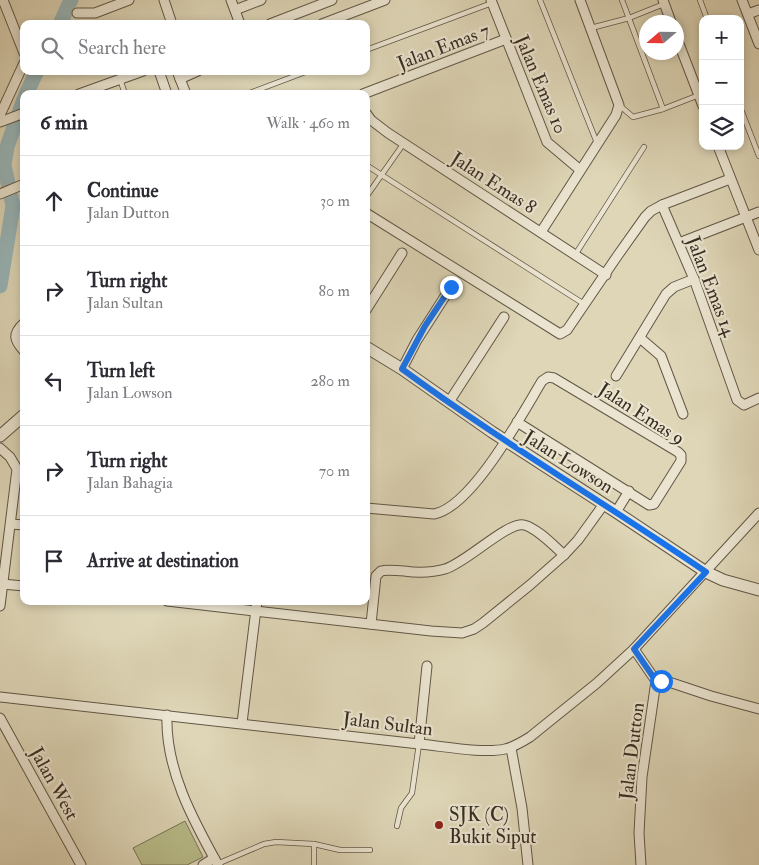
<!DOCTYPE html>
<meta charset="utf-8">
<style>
:root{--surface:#fff;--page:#f2f2f3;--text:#2b2b33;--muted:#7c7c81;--line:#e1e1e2}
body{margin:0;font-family:"IM FELL Double Pica",serif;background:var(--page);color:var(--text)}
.controls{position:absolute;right:15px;top:15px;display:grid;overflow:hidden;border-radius:10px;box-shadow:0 2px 8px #0003}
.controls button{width:45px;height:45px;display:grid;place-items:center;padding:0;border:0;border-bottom:1px solid var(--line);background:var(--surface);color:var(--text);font:25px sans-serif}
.compass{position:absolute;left:639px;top:15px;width:45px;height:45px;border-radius:50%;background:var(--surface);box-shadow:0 2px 8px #0003;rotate:250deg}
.stop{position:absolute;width:15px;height:15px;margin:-11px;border:4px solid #1a73e8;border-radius:50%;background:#fff}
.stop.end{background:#1a73e8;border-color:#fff;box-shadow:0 1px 5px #0008}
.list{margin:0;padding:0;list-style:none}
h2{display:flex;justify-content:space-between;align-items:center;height:65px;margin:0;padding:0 20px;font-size:21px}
h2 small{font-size:16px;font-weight:400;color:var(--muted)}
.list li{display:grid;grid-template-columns:32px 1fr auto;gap:15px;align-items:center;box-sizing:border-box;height:90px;padding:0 20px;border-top:1px solid var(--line)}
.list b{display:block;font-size:19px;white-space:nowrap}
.list p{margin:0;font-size:16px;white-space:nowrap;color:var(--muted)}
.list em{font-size:16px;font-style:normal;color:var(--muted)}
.icon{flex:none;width:28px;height:28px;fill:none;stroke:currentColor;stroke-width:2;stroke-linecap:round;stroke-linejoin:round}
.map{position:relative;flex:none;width:759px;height:865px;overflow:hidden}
.search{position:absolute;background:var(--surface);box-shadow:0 2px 8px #0003;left:20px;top:20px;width:350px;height:55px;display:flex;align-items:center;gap:12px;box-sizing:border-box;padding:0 18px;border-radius:10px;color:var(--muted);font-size:19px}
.panel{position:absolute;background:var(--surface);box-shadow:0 2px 8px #0003;left:20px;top:90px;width:350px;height:515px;border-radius:10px}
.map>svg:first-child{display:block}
</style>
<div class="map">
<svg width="759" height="865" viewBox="0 0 759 865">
<rect width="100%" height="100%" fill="#ded6b7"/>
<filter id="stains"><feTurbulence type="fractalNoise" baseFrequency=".004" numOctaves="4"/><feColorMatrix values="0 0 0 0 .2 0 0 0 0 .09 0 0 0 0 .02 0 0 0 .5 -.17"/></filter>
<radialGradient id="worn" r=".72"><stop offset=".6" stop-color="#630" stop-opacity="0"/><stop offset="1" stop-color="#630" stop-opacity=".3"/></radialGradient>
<!-- green -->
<polygon fill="#b8bc8a" stroke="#787456" points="185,821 203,857 187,865 142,865 133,848"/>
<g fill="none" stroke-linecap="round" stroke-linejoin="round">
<!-- river -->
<g stroke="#98b6b9" stroke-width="15">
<polyline points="60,24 71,0"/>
<polyline points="26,94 37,71"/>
<polyline points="0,286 13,206 4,165 7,147 24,99"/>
</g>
<!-- service casing -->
<g stroke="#625746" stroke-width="6">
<g id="service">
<polyline points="540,0 597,143"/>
<polyline points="622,0 663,109"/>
<polyline points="700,0 707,19"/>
<polyline points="591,28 629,18 664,4"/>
<polyline points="366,50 492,3"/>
<polyline points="120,79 125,94"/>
<polyline points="247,94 308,71"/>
<polyline points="619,105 633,117 663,109 699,95"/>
<polyline points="740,107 759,156"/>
<polyline points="366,165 584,304"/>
<polyline points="366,197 404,143"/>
<polyline points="575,255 644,147"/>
<polyline points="397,826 401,808 412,793 419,744"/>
<polyline points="314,844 314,865"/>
<polyline points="217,864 264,844 276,842 314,844 340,850 370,850"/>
</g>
</g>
<!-- minor casing -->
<g stroke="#625746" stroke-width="11">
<g id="minor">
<polyline points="3,0 24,53"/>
<polyline points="164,0 172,24"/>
<polyline points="231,0 240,24"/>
<polyline points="491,0 547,142 579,169"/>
<polyline points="663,0 671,22"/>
<polyline points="742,0 759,44"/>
<polyline points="235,10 261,0"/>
<polyline points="77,13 95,13 129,0"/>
<polyline points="748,14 759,10"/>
<polyline points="270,24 332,0"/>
<polyline points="322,24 385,0"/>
<polyline points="676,36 703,106"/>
<polyline points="159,71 167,94"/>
<polyline points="177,71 186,94"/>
<polyline points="180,79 198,71"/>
<polyline points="79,94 143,71"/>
<polyline points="363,94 506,39"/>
<polyline points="366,113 371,120 388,133 606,275"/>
<polyline points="0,115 24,63"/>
<polyline points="0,122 24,113"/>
<polyline points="718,146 759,250"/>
<polyline points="0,194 24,184"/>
<polyline points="662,205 694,279 737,400 744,405 759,398"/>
<polyline points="366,213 560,334 567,330 618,255 645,217 651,211 662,205 730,179"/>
<polyline points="541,232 616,115 619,105 580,0"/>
<polyline points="679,243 759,212"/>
<polyline points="366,310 402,253"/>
<path d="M24,323C12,334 14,340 24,351"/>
<polyline points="640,338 661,356 683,414"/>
<polyline points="402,369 417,340 451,287"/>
<polyline points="616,376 666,294 674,287 694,279"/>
<polyline points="449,402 504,317"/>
<polyline points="0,448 10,457 17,469 0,606"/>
<path d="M366,508L434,514C472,507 522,414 542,381L548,377L554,378L678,452L681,455V461L654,504L649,505L517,422"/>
<polyline points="616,512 629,491"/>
<polyline points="11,524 24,525"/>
<polyline points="2,584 24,586"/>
<polyline points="167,601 431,631 462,633 474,629 483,623 530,585 564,555 578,540 604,504"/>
<path d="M371,624L376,576L381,571C388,569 396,571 404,571C418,573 431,573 445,569C466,563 508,521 524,525C537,528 554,546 564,555"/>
<polyline points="634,649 656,681 642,777 639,833 641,865"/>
<polyline points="656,681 669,682 711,696 759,709"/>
<path d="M0,697L419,744C442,746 484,754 505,749C514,747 522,742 530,737L597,683L634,649L759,513"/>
<path d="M167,715C165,769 193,820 218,865"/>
<polyline points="0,718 81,865"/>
<polyline points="242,723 257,601"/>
<polyline points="419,744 427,666"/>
<polyline points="511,748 522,808 528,865"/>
<polyline points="203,865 214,858"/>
</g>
</g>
<!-- tertiary casing -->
<g stroke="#625746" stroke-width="13">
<g id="tertiary">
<polyline points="366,347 402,369 492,432 616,512 706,572 723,580 759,590"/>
<polyline points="0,436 24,415"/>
</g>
</g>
<!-- service -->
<use href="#service" stroke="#eae4d0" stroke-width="4.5"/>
<!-- minor -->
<use href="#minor" stroke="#eae4d0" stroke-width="9"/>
<!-- tertiary -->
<use href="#tertiary" stroke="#eae4d0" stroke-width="11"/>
</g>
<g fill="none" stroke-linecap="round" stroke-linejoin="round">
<!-- route -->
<path stroke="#1a73e8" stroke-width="6" d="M451,287L425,326L402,369C500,441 605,503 706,572L634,649L656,681H661"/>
</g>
<!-- markers -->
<circle fill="#8f2418" stroke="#eae4d0" stroke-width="2" cx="439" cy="825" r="5"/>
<g text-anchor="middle" stroke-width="4.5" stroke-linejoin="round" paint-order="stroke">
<!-- street labels -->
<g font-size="19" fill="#382d21" stroke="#eae4d0">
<text transform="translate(443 46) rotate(-21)" y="7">Jalan Emas 7</text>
<text transform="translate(542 84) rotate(67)" y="7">Jalan Emas 10</text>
<text transform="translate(494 182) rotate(33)" y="7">Jalan Emas 8</text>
<text transform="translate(712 286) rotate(69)" y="7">Jalan Emas 14</text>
<text transform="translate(642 413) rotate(33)" y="7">Jalan Emas 9</text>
<text transform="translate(569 461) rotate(32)" y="7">Jalan Lowson</text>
<text transform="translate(388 723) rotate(7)" y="7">Jalan Sultan</text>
<text transform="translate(631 751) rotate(-83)" y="7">Jalan Dutton</text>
<text transform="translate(55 783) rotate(61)" y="7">Jalan West</text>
</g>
<!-- poi labels -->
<g font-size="19" fill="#382d21" stroke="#eae4d0" text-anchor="start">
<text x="449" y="821">SJK (C)<tspan x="449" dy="22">Bukit Siput</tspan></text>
</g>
</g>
<rect width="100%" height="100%" filter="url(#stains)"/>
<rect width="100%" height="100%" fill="url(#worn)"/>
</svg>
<div class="controls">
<button>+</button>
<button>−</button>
<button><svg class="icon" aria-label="layers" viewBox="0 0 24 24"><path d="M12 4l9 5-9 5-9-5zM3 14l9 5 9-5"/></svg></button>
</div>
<svg class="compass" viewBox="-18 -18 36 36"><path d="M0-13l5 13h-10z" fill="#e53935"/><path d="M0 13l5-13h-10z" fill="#7c7c81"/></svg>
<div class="stop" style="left:661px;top:681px"></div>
<div class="stop end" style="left:451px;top:287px"></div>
<div class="search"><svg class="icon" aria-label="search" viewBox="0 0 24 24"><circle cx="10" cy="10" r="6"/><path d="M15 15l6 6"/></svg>Search here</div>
<section class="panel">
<h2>6 min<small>Walk · 460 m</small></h2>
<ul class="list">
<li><svg class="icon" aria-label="ahead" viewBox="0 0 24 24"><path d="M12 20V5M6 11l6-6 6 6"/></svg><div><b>Continue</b><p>Jalan Dutton</p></div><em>30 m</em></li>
<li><svg class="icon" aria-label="right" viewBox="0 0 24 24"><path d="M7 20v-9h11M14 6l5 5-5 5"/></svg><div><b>Turn right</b><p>Jalan Sultan</p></div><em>80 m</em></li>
<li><svg class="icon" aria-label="left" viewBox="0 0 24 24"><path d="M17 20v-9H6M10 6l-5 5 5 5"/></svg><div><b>Turn left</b><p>Jalan Lowson</p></div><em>280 m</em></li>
<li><svg class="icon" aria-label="right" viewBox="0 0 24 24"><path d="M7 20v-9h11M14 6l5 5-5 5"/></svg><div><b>Turn right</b><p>Jalan Bahagia</p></div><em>70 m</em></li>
<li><svg class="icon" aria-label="arrive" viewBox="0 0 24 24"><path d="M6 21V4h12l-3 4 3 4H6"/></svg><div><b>Arrive at destination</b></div></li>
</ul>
</section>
</div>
